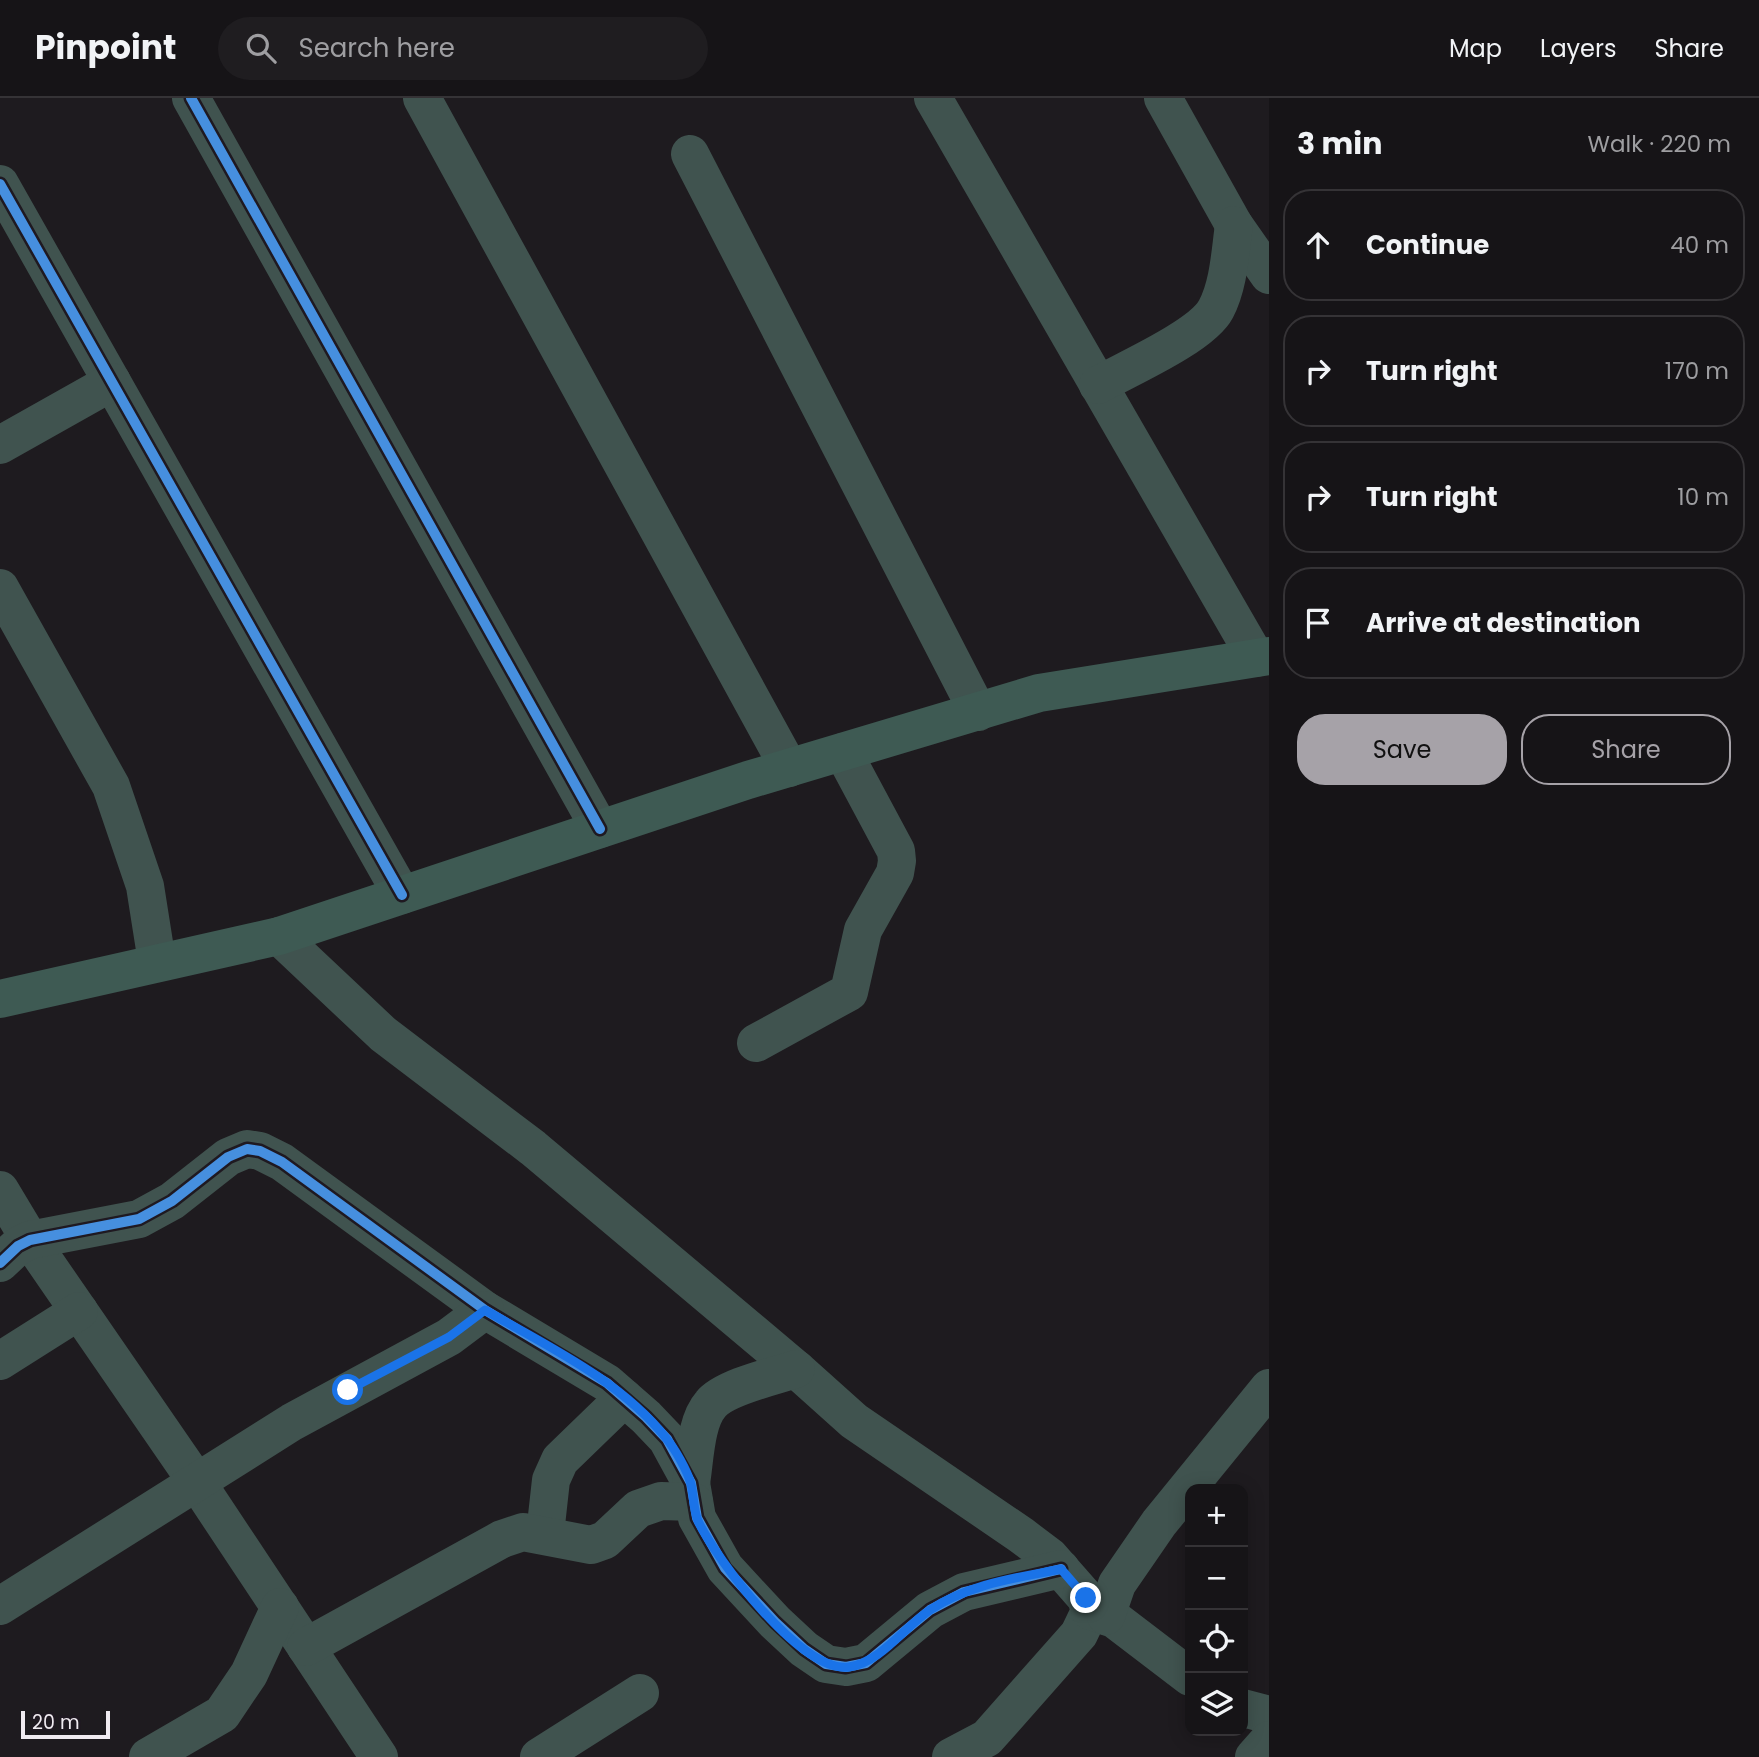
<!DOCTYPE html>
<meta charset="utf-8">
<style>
:root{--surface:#161417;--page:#1f1d20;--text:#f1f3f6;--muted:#9e9ea1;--line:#353336;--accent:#a6a2a8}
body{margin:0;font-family:Poppins,sans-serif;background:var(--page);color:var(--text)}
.controls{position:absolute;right:21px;bottom:21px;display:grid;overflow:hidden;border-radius:14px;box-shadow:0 4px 18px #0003}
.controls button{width:63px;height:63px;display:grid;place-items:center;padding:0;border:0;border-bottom:2px solid var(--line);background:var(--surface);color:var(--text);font:35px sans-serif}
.scale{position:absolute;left:21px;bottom:18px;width:89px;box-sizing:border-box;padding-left:7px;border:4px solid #f0ebf1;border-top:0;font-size:19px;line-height:24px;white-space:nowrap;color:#f0ebf1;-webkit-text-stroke:5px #1f1921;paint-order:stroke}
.stop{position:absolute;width:21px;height:21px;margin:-16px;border:5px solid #1a73e8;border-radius:50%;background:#fff}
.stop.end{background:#1a73e8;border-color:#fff;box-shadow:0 2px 7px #0008}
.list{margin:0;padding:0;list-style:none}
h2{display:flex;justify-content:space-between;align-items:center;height:91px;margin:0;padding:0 28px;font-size:30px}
h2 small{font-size:23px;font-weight:400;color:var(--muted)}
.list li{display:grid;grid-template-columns:46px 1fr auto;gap:21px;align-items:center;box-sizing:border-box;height:112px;margin:0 14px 14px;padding:0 14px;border:2px solid var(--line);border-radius:28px}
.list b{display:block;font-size:26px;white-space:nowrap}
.list em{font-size:23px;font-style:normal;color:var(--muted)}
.actions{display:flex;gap:14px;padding:21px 28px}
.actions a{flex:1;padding:16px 0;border:2px solid var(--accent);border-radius:28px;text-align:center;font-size:24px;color:var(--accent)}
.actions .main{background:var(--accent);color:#111}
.icon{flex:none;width:38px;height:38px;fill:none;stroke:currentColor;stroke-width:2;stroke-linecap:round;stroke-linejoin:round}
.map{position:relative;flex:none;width:1269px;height:1659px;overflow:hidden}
header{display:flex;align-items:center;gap:42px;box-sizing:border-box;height:98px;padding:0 35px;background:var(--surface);border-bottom:2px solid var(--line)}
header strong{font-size:33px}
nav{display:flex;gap:38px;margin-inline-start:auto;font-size:24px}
.search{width:490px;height:63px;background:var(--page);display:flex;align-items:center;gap:18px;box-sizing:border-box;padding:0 24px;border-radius:38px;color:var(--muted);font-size:26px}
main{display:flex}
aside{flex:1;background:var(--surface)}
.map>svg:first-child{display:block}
</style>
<header>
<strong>Pinpoint</strong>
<div class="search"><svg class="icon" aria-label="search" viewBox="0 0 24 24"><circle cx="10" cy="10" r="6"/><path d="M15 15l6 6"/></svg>Search here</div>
<nav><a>Map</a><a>Layers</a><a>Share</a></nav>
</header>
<main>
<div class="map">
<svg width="1269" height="1659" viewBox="0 0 1269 1659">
<rect width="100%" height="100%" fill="#1e1b1f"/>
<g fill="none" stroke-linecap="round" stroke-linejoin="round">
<!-- minor -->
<g stroke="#40534f" stroke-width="38">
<polyline points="191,0 600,731"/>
<polyline points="422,0 789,670"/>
<polyline points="933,0 1256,560"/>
<polyline points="1163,0 1234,127 1269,177"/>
<polyline points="690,56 978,614"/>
<polyline points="0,86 402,797"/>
<path d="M1098,287C1127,271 1202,238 1216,211C1229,186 1230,155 1234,127"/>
<polyline points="0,347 112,284"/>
<polyline points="0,490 111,688 145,788 157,864"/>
<polyline points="279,838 383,936 533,1050 796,1271 854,1323 1021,1437 1050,1459 1086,1500 1090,1513 1079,1536 987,1640 951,1659"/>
<polyline points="756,945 849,894 863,832 895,775 897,763 896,753 843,654"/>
<polyline points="0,1092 30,1142 196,1383 379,1659"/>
<polyline points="0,1165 18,1148 30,1142 139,1121 172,1103 228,1059 247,1051 260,1053 282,1064 485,1212 607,1285 646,1319 667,1341 691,1385 697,1420 725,1470 775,1524 804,1551 826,1566 846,1569 866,1565 930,1512 964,1494 1061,1471"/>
<polyline points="0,1263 79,1213"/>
<path d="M691,1385C695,1362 695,1324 711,1306C725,1289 775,1278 796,1271"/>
<polyline points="545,1436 551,1382 560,1362 624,1300"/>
<polyline points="0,1508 292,1324 449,1239 485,1212"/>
<polyline points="1090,1513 1114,1521 1190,1579"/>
<polyline points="1106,1518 1117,1486 1159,1425 1269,1290"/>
<polyline points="306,1549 502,1441 523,1434 591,1447 605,1442 638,1411 661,1403 694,1404"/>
<polyline points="1243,1610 1269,1617"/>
<polyline points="148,1659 222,1616 249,1576 280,1509"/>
<polyline points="539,1659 640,1595"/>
<polyline points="1254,1659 1269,1642"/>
</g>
<!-- major -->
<polyline stroke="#3e5a53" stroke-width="38" points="0,901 279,838 748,682 1039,595 1269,558"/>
<!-- cycleway casing -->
<g stroke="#1f1921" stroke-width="15">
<g id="cycleway">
<polyline points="191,0 600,731"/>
<polyline points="0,86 402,797"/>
<polyline points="0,1165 18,1148 30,1142 139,1121 172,1103 228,1059 247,1051 260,1053 282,1064 485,1212 607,1285 646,1319 667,1341 691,1385 697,1420 725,1470 775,1524 804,1551 826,1566 846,1569 866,1565 930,1512 964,1494 1061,1471"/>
</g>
</g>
<!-- cycleway -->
<use href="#cycleway" stroke="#468fdf" stroke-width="10"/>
</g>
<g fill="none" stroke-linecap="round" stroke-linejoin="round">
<!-- route -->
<path stroke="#1a73e8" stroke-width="9" d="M348,1292L449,1239L485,1212C547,1248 620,1282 666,1340C675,1351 687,1372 691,1386C694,1398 693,1411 698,1423C716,1461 802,1576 849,1569C881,1564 903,1530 930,1512C969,1486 1016,1480 1061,1471L1086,1500"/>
</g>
</svg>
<div class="controls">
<button>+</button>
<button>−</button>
<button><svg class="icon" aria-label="locate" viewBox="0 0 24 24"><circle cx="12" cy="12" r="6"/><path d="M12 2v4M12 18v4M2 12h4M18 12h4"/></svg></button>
<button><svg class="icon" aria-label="layers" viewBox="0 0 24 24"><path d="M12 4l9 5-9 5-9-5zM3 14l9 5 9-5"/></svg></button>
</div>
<div class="scale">20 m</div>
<div class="stop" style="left:348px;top:1292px"></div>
<div class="stop end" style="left:1086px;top:1500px"></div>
</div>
<aside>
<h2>3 min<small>Walk · 220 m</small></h2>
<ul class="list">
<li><svg class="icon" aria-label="ahead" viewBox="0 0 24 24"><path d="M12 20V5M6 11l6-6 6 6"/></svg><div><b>Continue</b></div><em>40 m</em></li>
<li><svg class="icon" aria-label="right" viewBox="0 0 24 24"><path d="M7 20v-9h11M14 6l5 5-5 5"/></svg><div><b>Turn right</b></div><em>170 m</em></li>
<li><svg class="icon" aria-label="right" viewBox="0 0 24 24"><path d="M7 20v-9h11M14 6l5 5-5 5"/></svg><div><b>Turn right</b></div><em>10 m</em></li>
<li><svg class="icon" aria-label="arrive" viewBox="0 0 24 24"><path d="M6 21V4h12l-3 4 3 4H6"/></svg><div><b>Arrive at destination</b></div></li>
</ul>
<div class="actions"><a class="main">Save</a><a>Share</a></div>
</aside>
</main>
